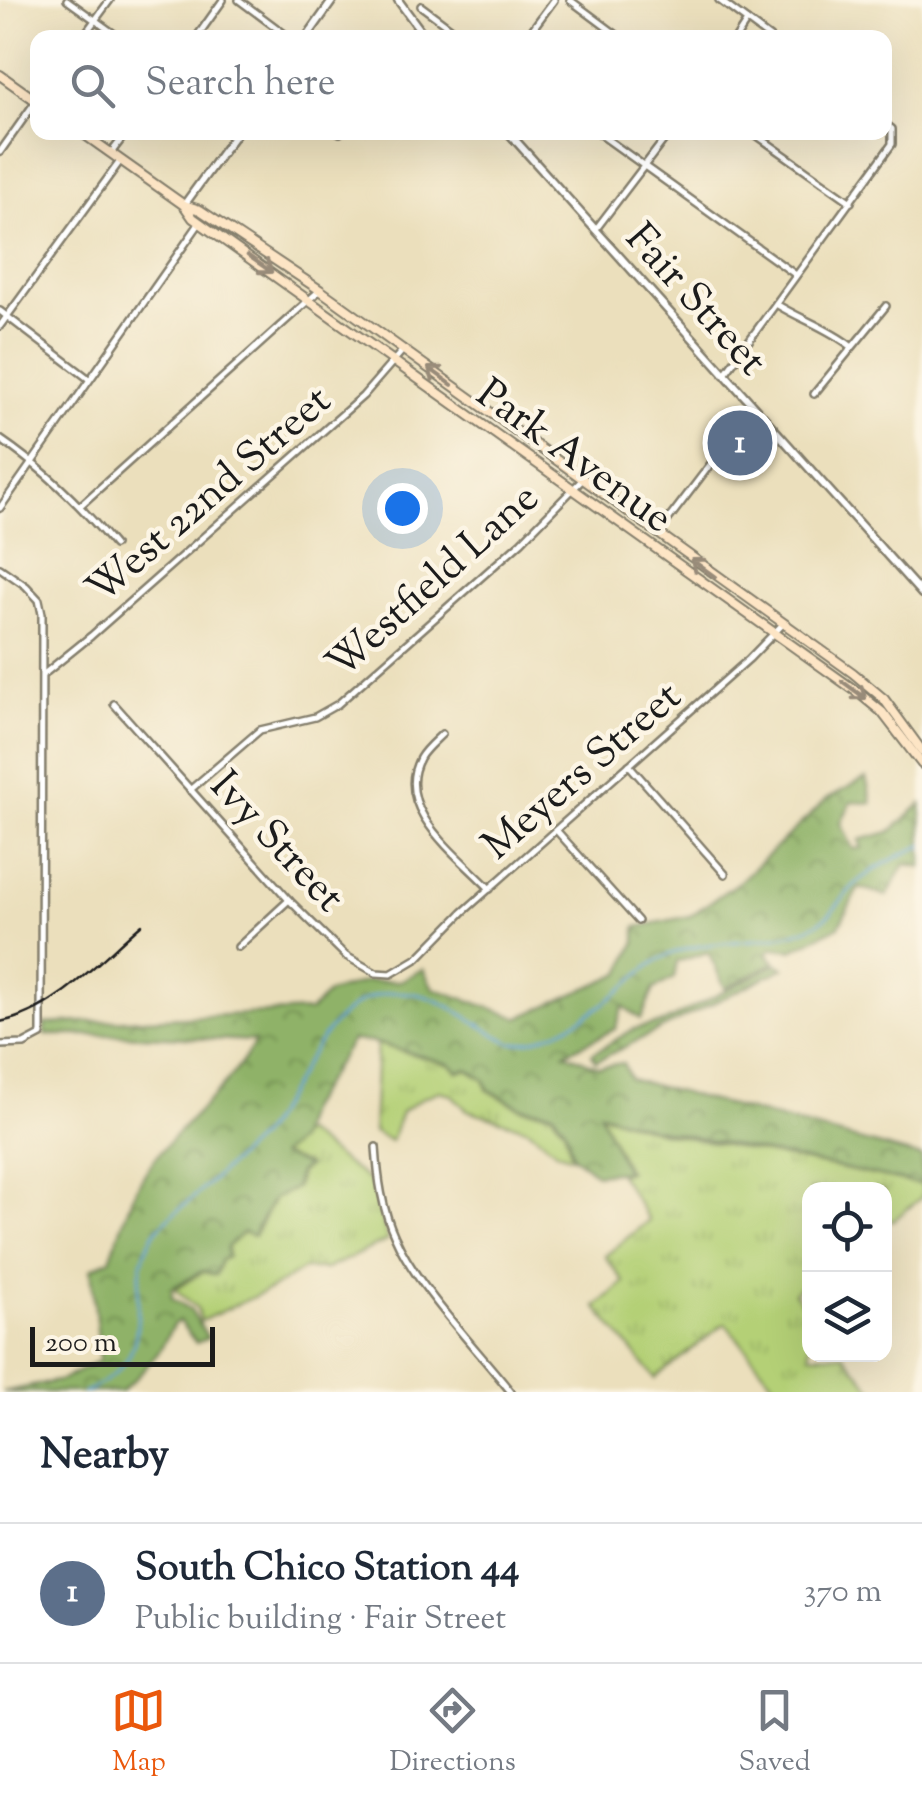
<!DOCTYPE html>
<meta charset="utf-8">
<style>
:root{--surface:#fff;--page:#f2f2f3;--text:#1f2937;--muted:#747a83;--line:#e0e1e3;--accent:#ea580c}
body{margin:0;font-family:"Sorts Mill Goudy",serif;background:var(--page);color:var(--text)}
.controls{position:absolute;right:30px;bottom:30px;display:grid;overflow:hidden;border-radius:20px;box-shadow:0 10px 40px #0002}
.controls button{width:90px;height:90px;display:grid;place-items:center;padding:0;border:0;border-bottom:2px solid var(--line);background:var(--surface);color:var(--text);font:50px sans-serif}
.scale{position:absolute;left:30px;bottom:25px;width:185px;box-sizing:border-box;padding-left:10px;border:5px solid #1c1c1c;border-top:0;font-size:28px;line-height:35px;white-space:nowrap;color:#1c1c1c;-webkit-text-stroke:8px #fcf5e5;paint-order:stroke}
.you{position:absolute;left:402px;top:508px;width:35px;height:35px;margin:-25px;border:8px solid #fff;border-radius:50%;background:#1a73e8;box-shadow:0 0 0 15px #1a73e833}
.badge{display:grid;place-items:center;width:65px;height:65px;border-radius:50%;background:var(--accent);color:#fff;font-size:32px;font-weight:700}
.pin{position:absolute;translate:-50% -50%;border:5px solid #fff;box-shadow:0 2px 10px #0006}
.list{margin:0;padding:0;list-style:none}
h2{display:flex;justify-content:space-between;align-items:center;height:130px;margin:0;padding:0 40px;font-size:42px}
h2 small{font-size:32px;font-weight:400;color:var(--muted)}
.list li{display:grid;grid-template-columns:65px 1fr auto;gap:30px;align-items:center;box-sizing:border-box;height:140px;padding:0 40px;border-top:2px solid var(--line)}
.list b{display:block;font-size:38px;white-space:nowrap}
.list p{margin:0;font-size:32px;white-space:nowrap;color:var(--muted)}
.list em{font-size:32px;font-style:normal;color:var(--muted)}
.icon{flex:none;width:55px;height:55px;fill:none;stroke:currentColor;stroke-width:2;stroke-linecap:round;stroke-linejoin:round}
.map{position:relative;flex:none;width:922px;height:1392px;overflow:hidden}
.search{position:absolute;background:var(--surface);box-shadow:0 10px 40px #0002;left:30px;right:30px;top:30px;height:110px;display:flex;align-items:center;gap:25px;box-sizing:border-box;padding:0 35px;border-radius:20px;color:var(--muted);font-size:38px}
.sheet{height:270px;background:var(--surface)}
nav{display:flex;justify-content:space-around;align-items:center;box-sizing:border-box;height:140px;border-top:2px solid var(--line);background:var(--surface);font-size:28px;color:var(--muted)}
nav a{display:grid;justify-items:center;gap:5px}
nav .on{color:var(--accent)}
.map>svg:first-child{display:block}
</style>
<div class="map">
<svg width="922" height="1392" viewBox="0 0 922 1392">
<defs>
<pattern id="grass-tufts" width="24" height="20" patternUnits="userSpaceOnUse" patternTransform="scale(2.5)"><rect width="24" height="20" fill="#b4d076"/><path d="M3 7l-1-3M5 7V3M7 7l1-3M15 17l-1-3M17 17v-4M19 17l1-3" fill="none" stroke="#9ab266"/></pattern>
<pattern id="forest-crowns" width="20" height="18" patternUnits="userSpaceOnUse" patternTransform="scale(2.5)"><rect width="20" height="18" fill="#8fb267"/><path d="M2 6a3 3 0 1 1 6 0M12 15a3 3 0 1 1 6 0" fill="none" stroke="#749054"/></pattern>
</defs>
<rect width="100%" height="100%" fill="#fcf5e5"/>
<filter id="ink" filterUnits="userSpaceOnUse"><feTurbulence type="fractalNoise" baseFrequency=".01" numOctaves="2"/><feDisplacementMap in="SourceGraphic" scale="20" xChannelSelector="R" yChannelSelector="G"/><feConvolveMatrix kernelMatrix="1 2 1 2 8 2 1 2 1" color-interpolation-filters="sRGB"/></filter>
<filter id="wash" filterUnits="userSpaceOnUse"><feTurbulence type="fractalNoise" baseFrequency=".0048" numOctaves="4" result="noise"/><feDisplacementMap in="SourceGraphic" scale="40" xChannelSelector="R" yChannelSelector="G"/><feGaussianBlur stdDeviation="2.25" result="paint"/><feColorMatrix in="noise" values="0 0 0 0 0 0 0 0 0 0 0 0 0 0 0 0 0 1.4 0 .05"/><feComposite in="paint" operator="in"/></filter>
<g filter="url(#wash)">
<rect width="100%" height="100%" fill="#ebdfbc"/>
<!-- grass -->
<g fill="url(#grass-tufts)" stroke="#687649" stroke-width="2.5">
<polygon points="377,1044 450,1065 457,1072 467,1070 484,1080 487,1090 520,1108 551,1113 564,1129 572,1157 557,1152 529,1129 467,1110 451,1094 440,1091 424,1097 401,1112 391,1141 373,1132"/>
<polygon points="599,1113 660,1132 922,1185 922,1197 894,1220 885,1221 884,1190 810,1190 809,1280 794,1293 809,1312 810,1354 844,1355 875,1392 781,1392 725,1323 655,1378 596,1307 624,1282 605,1256 649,1220 619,1174 628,1171"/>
<polygon points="303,1132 371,1182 388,1240 326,1269 303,1269 269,1290 201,1321 197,1308 175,1289 203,1272 216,1275 221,1260 228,1257 227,1247 243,1232 254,1236 274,1199 296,1188 300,1173 309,1166 280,1155"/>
</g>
<!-- forest -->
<g fill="url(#forest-crowns)" stroke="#566742" stroke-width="2.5">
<path d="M866,778L872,803L851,802L841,823L853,849L862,848L859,840L890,832L921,804L922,867L905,864L887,896L859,887L839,926L792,950L772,948L767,953L775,962L725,988L708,952L677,962L674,978L654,989L641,1019L623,1006L615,1029L565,1053L599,1067L623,1063L630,1079L922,1157V1185L651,1128L599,1112L626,1171L596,1174L573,1156L565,1128L553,1112L521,1107L488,1089L485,1080L467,1069L458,1071L450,1064L373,1042L352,1040L306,1111L297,1141L280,1155L308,1166L298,1173L295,1188L273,1199L253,1236L243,1232L227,1247V1257L221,1260L216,1274L202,1271L172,1288V1298L191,1310L208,1338L196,1343L179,1321L174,1324L158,1353L136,1378L121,1392H3L62,1380L100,1360L91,1269L110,1259C123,1224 131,1190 154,1160C186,1119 231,1087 255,1041L118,1035H45L44,1024L310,1011L328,993L367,981H400L423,969L433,988L519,1018L621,973L636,941V927L690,916L740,881L828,798Z"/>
<polygon points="777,964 784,968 596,1061 592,1054 634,1029 663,1023"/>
</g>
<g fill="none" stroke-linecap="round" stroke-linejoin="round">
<!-- stream -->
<path stroke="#62a3d5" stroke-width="2.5" d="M84,1392C168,1357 119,1299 151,1239C161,1220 180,1210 195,1196C217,1176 236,1158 258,1138C303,1085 329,973 421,995C447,1001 485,1030 511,1043C546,1043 587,1017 614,996C630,984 644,967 662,958C709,934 772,949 818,923C836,913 845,891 861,879C878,866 902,854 922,846"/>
</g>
</g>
<g filter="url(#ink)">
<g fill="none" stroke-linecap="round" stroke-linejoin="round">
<!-- minor casing -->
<g stroke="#847e6c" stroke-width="10">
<g id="minor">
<polyline points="67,0 120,38"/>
<polyline points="239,0 290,38"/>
<polyline points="570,0 621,38"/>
<polyline points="719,0 770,38"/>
<polyline points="421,6 464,38"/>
<polyline points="82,38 110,0"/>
<polyline points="196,38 223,0"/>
<polyline points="526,38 554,0"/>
<polyline points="736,38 747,21"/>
<polyline points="338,132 340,133"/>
<polyline points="597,132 796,275"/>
<polyline points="752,132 851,202"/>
<polyline points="0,152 36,101"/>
<polyline points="111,153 127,132"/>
<polyline points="596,229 670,132"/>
<path d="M776,304C802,320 828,328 852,347"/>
<polyline points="0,311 89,379"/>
<polyline points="0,326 121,160"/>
<polyline points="724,375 892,144 892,129 884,123"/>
<polyline points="814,394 886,306"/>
<path d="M0,439C44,469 80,504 114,545"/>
<polyline points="81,505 320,290"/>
<polyline points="0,508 199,224"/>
<polyline points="668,520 754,407"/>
<polyline points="0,568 26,586 39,600 42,614 41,1035 24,1044 0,1045"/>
<polyline points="44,674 91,636 363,396 403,350"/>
<polyline points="114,704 289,900 346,956 376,973 391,974 418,958 463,912 749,659 782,625"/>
<path d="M442,734C435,741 425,749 420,758C392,809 459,856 490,889"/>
<polyline points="629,765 725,874"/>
<polyline points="190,790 260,730 315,717 338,704 521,542 582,480"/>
<polyline points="556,830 638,921"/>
<polyline points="238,947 289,900"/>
<path d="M376,1147C378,1178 382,1209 395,1237C416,1286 477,1349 511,1392"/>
</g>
</g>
<!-- tertiary casing -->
<g stroke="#847e6c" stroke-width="11">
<g id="tertiary">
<polyline points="398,0 426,38"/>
<polyline points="306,38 333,0"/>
<polyline points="508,132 922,594"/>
<polyline points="184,205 237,132"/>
</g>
</g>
<!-- secondary casing -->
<g stroke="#847e6c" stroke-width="12">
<g id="secondary">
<polyline points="0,75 38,102"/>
<polyline points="81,132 184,205 200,210 320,290 853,673 884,699 922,751"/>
<polyline points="184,205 193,218 860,694 882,712 922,764"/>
</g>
</g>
<!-- minor -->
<use href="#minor" stroke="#fff" stroke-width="5"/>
<!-- tertiary -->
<use href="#tertiary" stroke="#fff" stroke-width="6"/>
<!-- secondary -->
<use href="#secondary" stroke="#fde5c5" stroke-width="8"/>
<!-- rail -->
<path stroke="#1c1c1c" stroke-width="2.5" d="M0,1022C55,1012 100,959 142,924"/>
</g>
<!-- one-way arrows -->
<defs><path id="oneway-shaft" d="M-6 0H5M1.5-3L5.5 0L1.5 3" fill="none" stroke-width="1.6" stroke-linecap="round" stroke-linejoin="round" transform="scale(2.5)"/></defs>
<g stroke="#988b79">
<use href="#oneway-shaft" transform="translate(260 264) rotate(35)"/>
<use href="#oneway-shaft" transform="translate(440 376) rotate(-144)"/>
<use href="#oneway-shaft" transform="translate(703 568) rotate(-144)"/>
<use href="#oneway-shaft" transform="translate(854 690) rotate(36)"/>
</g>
</g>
<g text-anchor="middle" stroke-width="9" stroke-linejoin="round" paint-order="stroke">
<!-- street labels -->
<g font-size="42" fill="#1c1c1c" stroke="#fcf5e5">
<text transform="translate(698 298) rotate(48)" y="15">Fair Street</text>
<text transform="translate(576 454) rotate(36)" y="15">Park Avenue</text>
<text transform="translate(207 493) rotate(-41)" y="15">West 22nd Street</text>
<text transform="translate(431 579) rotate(-42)" y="15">Westfield Lane</text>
<text transform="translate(580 769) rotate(-41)" y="15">Meyers Street</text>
<text transform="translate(279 840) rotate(47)" y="15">Ivy Street</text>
</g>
</g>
</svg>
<div class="controls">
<button><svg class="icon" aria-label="locate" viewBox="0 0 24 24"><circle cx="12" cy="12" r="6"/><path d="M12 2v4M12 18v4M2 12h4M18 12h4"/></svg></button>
<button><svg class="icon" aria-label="layers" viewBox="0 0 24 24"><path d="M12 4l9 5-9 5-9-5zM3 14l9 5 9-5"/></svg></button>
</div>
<div class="scale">200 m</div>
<div class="you"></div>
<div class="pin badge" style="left:740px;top:443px;background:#5c6f8a">1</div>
<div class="search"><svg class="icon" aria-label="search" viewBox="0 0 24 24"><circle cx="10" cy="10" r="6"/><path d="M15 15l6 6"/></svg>Search here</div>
</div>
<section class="sheet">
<h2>Nearby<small></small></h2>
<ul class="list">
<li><span class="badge" style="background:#5c6f8a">1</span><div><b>South Chico Station 44</b><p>Public building · Fair Street</p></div><em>370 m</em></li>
</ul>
</section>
<nav>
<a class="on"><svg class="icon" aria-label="map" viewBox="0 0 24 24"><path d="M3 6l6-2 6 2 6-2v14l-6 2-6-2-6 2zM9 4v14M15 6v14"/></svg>Map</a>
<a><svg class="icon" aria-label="directions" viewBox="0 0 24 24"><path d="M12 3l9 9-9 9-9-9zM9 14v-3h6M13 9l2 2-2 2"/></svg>Directions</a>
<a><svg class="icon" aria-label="saved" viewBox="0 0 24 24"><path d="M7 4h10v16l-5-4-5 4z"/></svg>Saved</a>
</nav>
